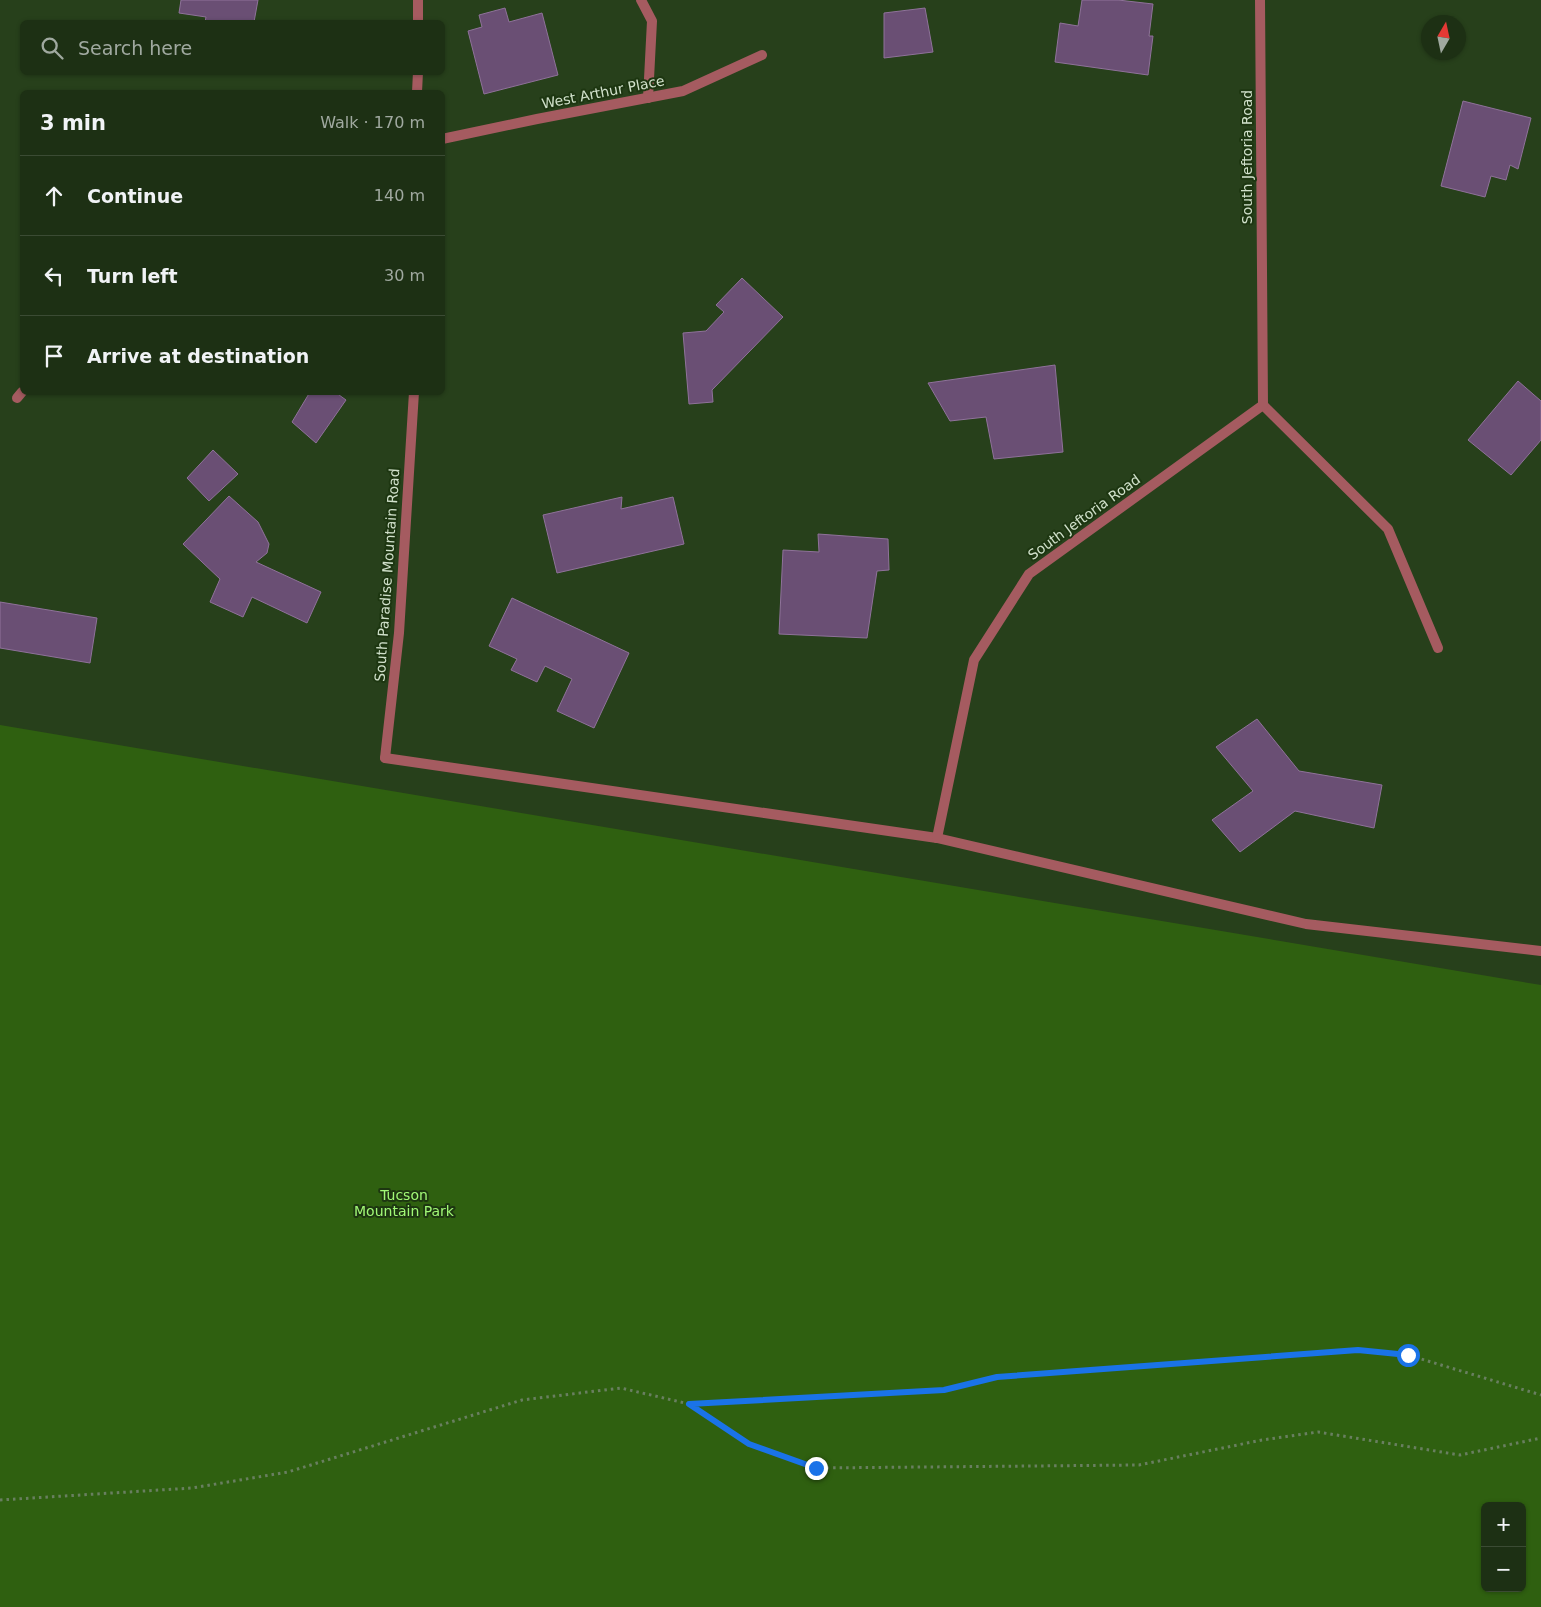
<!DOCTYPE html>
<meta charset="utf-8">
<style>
:root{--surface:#1d3014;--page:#2a3c22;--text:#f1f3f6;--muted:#a0a9a0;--line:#3b4b34}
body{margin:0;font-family:"DejaVu Sans",sans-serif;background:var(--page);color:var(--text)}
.controls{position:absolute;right:15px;bottom:15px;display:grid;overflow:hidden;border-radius:8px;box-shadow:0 1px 4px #0004}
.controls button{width:45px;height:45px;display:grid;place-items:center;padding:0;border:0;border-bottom:1px solid var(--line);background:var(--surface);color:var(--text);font:25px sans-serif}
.compass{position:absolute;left:1421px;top:15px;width:45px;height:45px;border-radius:50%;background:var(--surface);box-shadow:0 1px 4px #0004;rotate:9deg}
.stop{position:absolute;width:15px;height:15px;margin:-11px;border:4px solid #1a73e8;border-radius:50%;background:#fff}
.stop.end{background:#1a73e8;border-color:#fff;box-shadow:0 1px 5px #0008}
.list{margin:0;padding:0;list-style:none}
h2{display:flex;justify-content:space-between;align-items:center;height:65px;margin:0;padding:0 20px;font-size:21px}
h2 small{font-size:16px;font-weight:400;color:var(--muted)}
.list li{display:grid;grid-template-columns:32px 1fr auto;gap:15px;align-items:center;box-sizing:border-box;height:80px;padding:0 20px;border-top:1px solid var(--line)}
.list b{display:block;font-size:19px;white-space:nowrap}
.list em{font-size:16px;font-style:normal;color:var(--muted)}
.icon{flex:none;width:28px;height:28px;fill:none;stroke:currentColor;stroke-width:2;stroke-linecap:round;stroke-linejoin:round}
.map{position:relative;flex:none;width:1541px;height:1607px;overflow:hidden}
.search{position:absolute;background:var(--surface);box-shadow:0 1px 4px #0004;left:20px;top:20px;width:425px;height:55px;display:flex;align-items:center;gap:12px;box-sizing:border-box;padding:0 18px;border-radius:8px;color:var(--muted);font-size:19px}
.panel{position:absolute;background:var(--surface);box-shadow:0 1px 4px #0004;left:20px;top:90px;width:425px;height:305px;border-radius:8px}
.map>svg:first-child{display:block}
</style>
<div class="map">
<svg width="1541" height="1607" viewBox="0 0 1541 1607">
<rect width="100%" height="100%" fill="#27401b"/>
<!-- green -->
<path fill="#2f6010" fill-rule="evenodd" d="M0,725L1541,985V1607H0ZM1485,1506H1522V1588H1485Z"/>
<!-- building -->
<g fill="#6a4f74" stroke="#8f729a">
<polygon points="181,0 258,0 254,22 205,22 206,17 179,13"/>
<polygon points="1082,0 1118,0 1153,4 1149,36 1153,36 1148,75 1055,62 1060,23 1078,26"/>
<polygon points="505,8 509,22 542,13 558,75 484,94 468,31 482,27 479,15"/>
<polygon points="925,8 933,52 884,58 884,13"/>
<polygon points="1463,101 1531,118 1518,169 1510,165 1506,180 1491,176 1485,197 1441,186"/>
<polygon points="742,278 783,317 712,390 713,402 689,404 683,333 706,331 724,312 716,305"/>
<polygon points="1055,365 1063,452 994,459 986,417 950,421 928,383"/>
<polygon points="1518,381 1541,401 1541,440 1511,475 1468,440"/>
<polygon points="310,392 335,392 346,400 316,443 292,422"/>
<polygon points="213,450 238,474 209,501 187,478"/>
<polygon points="229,496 258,522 269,544 267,553 256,562 321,592 307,623 252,597 243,617 210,602 220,579 183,544"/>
<polygon points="622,497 621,509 673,497 684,544 557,573 543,515"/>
<polygon points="818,534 888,539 889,570 877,571 867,638 779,634 783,550 819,552"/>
<polygon points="512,598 629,653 594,728 557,711 572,679 545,666 537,682 511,670 517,659 489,646"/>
<polygon points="0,602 97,618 90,663 0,648"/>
<polygon points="1257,719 1299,771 1382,785 1374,828 1295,811 1240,852 1212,820 1253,791 1216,747"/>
</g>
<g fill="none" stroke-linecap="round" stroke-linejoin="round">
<!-- path -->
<g stroke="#697f60" stroke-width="3" stroke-dasharray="2.5 4" stroke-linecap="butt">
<polyline points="691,1404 944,1390 997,1377 1358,1350 1408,1355 1541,1395"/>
<polyline points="0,1500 192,1488 288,1472 522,1400 621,1388 689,1404 749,1444 816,1468 1139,1465 1262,1440 1318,1432 1460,1455 1541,1438"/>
</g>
<!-- service -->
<g stroke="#a55b60" stroke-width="10">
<polyline points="641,0 652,21 648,98"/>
<polyline points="385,758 937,838 1306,924 1541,951"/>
</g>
<!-- minor -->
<g stroke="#a55b60" stroke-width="10">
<polyline points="418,22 418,0"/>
<polyline points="417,92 418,72"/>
<polyline points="442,139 537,119 683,91 762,55"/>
<polyline points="17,398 22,392"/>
<polyline points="1263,405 1388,529 1438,648"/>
<polyline points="385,758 399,633 414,392"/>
<polyline points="937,838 974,660 1029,574 1263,405 1260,0"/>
</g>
</g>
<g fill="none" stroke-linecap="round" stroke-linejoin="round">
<!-- route -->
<polyline stroke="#1a73e8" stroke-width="6" points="816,1468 749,1444 689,1404 944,1390 997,1377 1358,1350 1408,1355"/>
</g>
<g text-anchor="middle" stroke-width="4" stroke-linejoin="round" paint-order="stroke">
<!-- street labels -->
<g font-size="14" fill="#d1e1cb" stroke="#1d3611">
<text transform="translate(603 92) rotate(-11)" y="5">West Arthur Place</text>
<text transform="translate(1247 157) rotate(-90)" y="5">South Jeftoria Road</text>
<text transform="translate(1084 517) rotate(-36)" y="5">South Jeftoria Road</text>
<text transform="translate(387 575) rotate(-86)" y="5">South Paradise Mountain Road</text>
</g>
<!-- park labels -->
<g font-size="14" fill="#a1f876" stroke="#1d3611">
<text x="404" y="1200">Tucson<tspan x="404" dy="16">Mountain Park</tspan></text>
</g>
</g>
</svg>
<div class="controls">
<button>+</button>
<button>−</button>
</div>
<svg class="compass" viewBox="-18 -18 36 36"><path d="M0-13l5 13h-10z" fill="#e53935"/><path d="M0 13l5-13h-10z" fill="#a0a9a0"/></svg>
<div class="stop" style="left:1408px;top:1355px"></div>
<div class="stop end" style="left:816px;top:1468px"></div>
<div class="search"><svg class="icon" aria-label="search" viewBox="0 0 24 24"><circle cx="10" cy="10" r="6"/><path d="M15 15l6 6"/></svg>Search here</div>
<section class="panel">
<h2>3 min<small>Walk · 170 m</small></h2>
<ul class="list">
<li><svg class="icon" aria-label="ahead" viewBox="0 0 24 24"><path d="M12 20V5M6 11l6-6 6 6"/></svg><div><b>Continue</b></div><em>140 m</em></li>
<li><svg class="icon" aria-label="left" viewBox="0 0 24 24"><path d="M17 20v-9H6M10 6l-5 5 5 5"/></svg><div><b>Turn left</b></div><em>30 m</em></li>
<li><svg class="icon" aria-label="arrive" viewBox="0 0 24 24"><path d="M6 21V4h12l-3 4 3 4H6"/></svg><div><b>Arrive at destination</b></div></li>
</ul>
</section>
</div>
